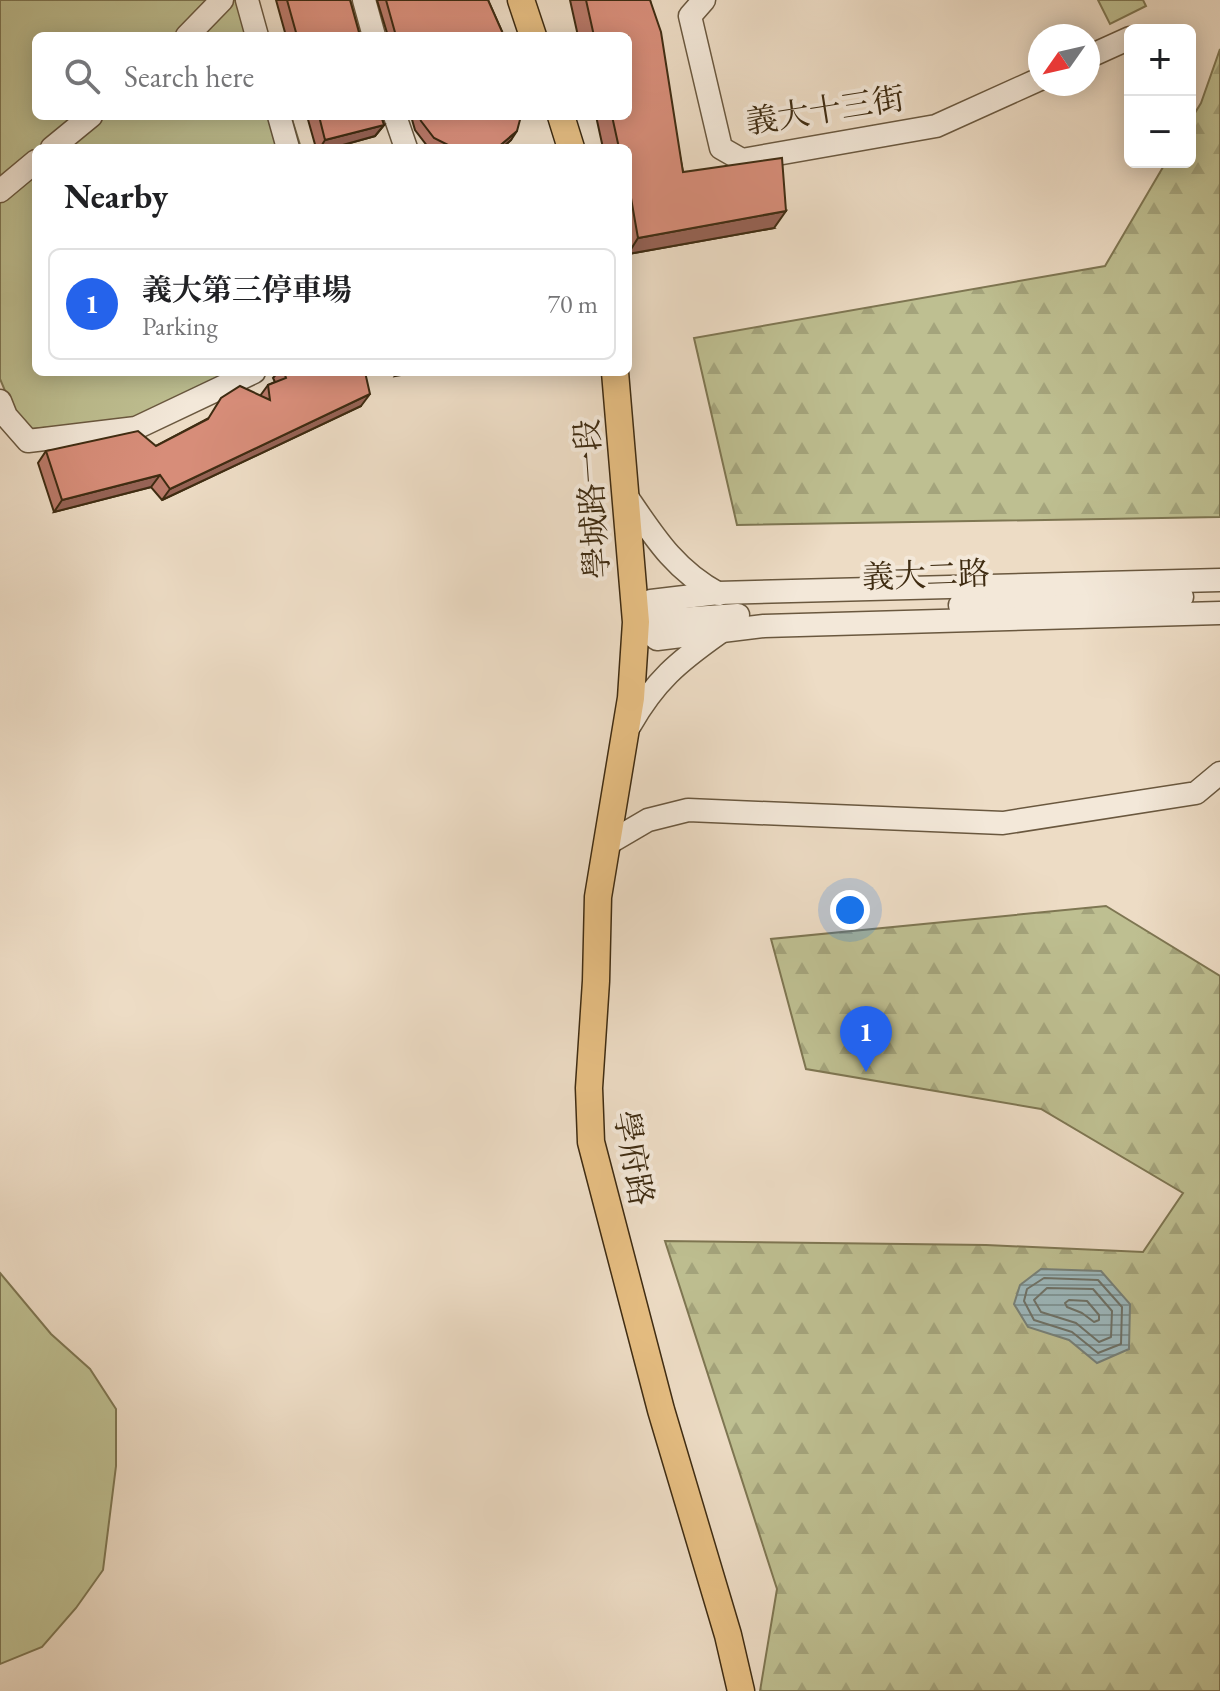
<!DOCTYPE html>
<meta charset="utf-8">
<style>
:root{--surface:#fff;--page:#f6f6f6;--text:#202124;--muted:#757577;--line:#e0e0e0;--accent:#2563eb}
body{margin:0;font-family:"EB Garamond","Noto Serif TC",serif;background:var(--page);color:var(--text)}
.controls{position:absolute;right:24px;top:24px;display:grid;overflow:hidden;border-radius:12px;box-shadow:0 4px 20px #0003}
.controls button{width:72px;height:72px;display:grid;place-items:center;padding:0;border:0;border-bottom:2px solid var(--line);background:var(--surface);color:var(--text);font:40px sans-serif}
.compass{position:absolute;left:1028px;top:24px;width:72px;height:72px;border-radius:50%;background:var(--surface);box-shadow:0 4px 20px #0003;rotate:236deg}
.you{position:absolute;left:850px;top:910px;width:28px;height:28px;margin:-20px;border:6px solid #fff;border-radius:50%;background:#1a73e8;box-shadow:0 0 0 12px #1a73e833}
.badge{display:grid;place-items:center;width:52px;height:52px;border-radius:50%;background:var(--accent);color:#fff;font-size:26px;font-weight:700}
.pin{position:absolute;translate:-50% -66px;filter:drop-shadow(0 2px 4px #0008)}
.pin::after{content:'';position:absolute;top:42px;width:28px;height:24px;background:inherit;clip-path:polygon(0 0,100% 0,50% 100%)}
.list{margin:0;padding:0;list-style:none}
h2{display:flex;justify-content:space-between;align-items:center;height:104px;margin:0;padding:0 32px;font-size:34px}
h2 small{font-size:26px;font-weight:400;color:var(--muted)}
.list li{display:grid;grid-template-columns:52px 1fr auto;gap:24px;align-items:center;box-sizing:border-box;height:112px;margin:0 16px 16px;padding:0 16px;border:2px solid var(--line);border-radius:12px}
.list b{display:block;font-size:30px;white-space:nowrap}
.list p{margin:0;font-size:26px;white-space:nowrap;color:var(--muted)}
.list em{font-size:26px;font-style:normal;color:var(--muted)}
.icon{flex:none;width:44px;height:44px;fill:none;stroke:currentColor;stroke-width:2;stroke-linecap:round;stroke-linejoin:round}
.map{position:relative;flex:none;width:1220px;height:1691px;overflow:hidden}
.search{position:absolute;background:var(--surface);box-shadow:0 4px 20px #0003;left:32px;top:32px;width:600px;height:88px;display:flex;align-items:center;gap:20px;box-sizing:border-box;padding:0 28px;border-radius:12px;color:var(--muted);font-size:30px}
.panel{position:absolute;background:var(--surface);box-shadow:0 4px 20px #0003;left:32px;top:144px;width:600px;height:232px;border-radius:12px}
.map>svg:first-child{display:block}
</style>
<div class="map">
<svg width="1220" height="1691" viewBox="0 0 1220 1691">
<defs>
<pattern id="forest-firs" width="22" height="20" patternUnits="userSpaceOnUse" patternTransform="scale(2)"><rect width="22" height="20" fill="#bebf91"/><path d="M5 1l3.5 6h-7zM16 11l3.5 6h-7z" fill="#a4a47c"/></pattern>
<pattern id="water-rules" width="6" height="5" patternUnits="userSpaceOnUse" patternTransform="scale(2)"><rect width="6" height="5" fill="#9db9be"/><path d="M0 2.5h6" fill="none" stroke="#819799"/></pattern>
</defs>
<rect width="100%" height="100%" fill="#eddcc5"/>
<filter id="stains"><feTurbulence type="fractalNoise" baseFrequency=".0025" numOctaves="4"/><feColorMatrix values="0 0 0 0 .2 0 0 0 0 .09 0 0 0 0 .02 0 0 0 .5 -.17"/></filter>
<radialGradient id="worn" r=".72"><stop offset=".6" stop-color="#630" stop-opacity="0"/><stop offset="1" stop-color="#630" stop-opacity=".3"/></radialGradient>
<!-- grass -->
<g fill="#bebf91" stroke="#7e7652" stroke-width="2">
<polygon points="0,0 254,0 266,36 36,36 36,116 291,116 301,148 36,148 36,372 238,372 130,421 29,429 14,412 0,379"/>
<polygon points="1098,0 1143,0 1146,6 1110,24"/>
<polygon points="0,1273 51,1334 90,1369 116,1409 116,1466 103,1570 76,1608 42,1647 0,1664"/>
</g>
<!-- forest -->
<g fill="url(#forest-firs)" stroke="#7e7652" stroke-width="2">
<polygon points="1220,49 1220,517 737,525 694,338 1105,266 1166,162 1190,162 1190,121 1201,103"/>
<polygon points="1106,906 1220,976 1220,1691 760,1691 777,1589 665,1241 986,1245 1143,1252 1183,1193 1041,1109 806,1069 771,939"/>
</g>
<!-- water -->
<polygon fill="url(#water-rules)" stroke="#778179" stroke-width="2" points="1041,1269 1101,1271 1130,1304 1129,1349 1097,1363 1069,1340 1028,1327 1014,1304 1020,1285"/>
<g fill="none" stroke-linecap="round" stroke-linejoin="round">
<!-- shore -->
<g stroke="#6e7268" stroke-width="2">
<polygon points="1044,1278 1098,1280 1122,1307 1121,1344 1098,1353 1072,1332 1034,1320 1024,1301 1027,1289"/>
<polygon points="1047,1288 1093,1289 1112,1311 1111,1337 1099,1342 1076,1323 1041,1312 1034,1300"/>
<polygon points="1069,1300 1087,1301 1099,1315 1099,1320 1094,1322 1082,1313 1067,1307 1065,1303"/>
</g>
<!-- minor casing -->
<g stroke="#6a583f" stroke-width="25">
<g id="minor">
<polyline points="247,0 257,36"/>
<polyline points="364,0 374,36"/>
<polyline points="704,0 690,16 721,148 742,160 936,126 1040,79"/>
<polyline points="187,36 222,0"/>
<polyline points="1088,57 1130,38"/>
<polyline points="279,116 288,148"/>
<polyline points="395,116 406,148"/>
<polyline points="52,148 91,116"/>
<polyline points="0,191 36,161"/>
<polyline points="0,401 6,416 28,441 136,428 254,372"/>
<path d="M625,494C653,535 674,570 719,594"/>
<polyline points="960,605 1182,597"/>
<polyline points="636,622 651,601 718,593 1220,580"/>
<polyline points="636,622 657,639 764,626 1220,613"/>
<polyline points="636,622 738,615"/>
<path d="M630,725C655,681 678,662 719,633"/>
<polyline points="607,844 648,820 688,810 1003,823 1196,793 1220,773"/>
</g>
</g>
<!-- major casing -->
<g stroke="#3f2c12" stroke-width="29">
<g id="major">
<polyline points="521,0 533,36"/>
<polyline points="561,116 571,148"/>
<polyline points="615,372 636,622 631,698 598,897 596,981 589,1088 591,1142 661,1410 728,1635 741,1691"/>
</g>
</g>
<!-- minor -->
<use href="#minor" stroke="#f3e8d9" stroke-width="22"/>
<!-- major -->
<use href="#major" stroke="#e6be82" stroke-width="26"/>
</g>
<!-- wall -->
<g fill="#b97968" stroke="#3f2c12" stroke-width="2">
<polygon points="276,0 350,0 360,36 286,36"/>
<polygon points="377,0 488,0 504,36 388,36"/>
<polygon points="570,0 650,0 683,172 774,228 628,254 628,148 603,148 596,116 628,116 628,36 578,36"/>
<polygon points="307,116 381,116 384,125 375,136 332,148 316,148"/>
<polygon points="411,116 523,116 520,118 511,140 502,148 430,148 428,147 415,130"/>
<polygon points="278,372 365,372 361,406 162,500 151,487 54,512 38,463 46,451 156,446 207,419 260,396 268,385 275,382 273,378"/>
</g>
<!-- shaded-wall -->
<g fill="#966355" stroke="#3f2c12" stroke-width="2">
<polygon points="384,125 375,136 332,148 320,148 325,140"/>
<polygon points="517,131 511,140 502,148 497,148"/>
<polygon points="786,211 774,228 628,254 638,238"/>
<polygon points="398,372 418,372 395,376"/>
<polygon points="370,394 361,406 162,500 170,489"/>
<polygon points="160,475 151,487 54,512 62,500"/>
</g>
<!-- building -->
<g fill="#d78d79" stroke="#3f2c12" stroke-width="2">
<polygon points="287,0 350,0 360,36 297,36"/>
<polygon points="386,0 488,0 504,36 396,36"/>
<polygon points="586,0 650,0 661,32 683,172 782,158 786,211 638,238 628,181 628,148 619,148 612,116 628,116 628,36 594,36"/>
<polygon points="319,116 381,116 384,125 325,140"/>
<polygon points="419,116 521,116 517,131 497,148 456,148 452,147 434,138 421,121"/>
<polygon points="284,372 365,372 370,394 170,489 160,475 62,500 46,451 138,431 156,446 208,419 221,398 240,386 270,400 268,385 286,378"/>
</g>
<g text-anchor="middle" stroke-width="8" stroke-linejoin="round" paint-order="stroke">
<!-- street labels -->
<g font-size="32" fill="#3f2c12" stroke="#f3e8d9">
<text transform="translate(825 110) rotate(-9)" y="11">義大十三街</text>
<text transform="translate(592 499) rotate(-94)" y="11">學城路一段</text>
<text transform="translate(926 575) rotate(-2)" y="11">義大二路</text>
<text transform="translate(634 1158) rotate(80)" y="11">學府路</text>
</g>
</g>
<rect width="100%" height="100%" filter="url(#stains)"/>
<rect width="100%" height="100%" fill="url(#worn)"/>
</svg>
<div class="controls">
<button>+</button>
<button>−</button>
</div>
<svg class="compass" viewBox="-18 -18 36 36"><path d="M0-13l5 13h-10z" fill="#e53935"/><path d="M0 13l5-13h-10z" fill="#757577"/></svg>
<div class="you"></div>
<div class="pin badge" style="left:866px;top:1072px">1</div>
<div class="search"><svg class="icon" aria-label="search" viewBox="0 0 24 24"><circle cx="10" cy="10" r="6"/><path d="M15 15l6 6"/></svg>Search here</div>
<section class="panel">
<h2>Nearby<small></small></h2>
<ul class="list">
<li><span class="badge">1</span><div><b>義大第三停車場</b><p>Parking</p></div><em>70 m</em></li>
</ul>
</section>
</div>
